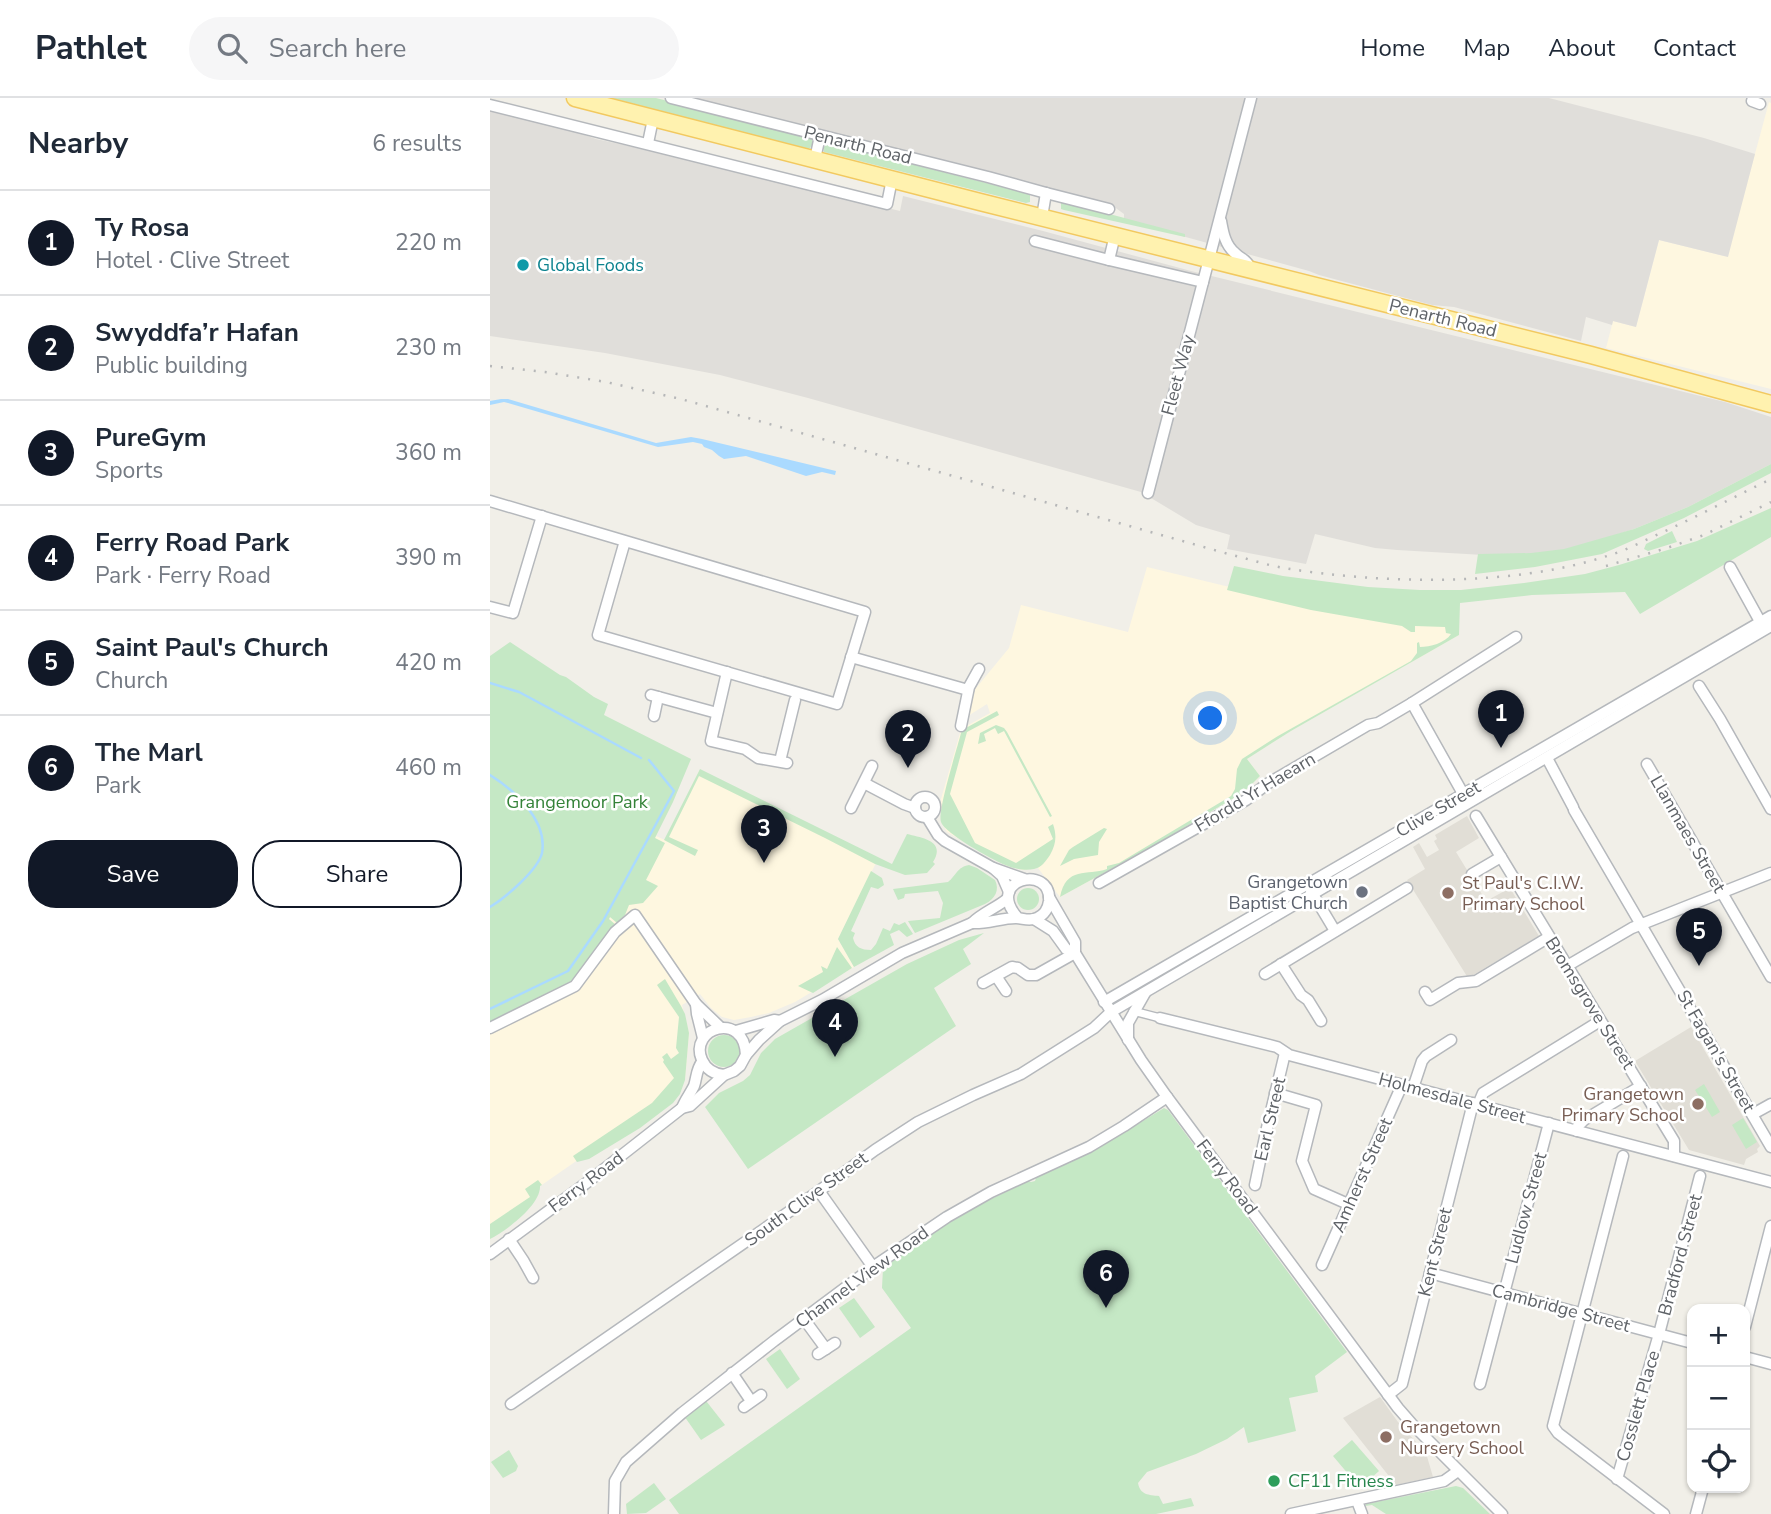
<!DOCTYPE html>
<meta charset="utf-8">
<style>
:root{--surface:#fff;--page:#f6f6f7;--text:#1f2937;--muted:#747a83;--line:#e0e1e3;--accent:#111827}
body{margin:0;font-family:"Nunito Sans",sans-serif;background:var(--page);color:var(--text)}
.controls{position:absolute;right:21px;bottom:21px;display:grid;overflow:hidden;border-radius:14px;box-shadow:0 2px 5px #0004}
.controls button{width:63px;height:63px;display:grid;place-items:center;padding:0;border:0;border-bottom:2px solid var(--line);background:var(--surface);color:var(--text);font:35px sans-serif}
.you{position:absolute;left:721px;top:621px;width:24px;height:24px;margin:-18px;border:5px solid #fff;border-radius:50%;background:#1a73e8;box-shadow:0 0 0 10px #1a73e833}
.badge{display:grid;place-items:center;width:46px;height:46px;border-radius:50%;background:var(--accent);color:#fff;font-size:23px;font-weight:700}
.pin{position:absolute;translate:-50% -58px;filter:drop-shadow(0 2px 4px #0008)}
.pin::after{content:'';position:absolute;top:37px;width:24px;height:21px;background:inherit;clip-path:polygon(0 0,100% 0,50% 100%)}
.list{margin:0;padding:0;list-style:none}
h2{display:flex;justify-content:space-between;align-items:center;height:91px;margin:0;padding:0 28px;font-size:30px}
h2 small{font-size:23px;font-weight:400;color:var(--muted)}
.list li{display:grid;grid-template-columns:46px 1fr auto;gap:21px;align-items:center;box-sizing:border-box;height:105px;padding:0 28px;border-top:2px solid var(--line)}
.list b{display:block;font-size:26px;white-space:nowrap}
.list p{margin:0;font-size:23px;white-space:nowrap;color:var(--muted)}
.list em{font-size:23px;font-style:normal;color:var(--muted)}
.actions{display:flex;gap:14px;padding:21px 28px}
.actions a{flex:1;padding:16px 0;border:2px solid var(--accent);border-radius:28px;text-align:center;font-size:24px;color:var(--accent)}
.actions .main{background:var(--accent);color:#fff}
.icon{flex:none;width:38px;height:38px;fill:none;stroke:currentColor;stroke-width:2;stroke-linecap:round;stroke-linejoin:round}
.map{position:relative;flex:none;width:1281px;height:1416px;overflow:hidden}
header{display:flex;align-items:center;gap:42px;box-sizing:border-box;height:98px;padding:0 35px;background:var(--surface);border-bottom:2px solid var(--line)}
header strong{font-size:33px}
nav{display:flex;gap:38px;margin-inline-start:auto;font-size:24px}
.search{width:490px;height:63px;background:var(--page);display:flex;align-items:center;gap:18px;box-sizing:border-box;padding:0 24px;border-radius:38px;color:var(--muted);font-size:26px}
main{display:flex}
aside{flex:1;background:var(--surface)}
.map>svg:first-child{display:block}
</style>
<header>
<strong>Pathlet</strong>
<div class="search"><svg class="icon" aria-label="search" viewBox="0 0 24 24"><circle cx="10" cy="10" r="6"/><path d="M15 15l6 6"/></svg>Search here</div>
<nav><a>Home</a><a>Map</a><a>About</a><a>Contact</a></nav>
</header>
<main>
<aside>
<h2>Nearby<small>6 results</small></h2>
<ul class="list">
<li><span class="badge">1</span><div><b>Ty Rosa</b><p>Hotel · Clive Street</p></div><em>220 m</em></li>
<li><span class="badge">2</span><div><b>Swyddfa’r Hafan</b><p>Public building</p></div><em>230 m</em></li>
<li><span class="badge">3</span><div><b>PureGym</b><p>Sports</p></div><em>360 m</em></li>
<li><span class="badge">4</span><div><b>Ferry Road Park</b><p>Park · Ferry Road</p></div><em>390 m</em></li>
<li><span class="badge">5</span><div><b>Saint Paul's Church</b><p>Church</p></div><em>420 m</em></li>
<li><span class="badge">6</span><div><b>The Marl</b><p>Park</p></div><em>460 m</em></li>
</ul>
<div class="actions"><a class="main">Save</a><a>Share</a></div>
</aside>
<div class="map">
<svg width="1281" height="1416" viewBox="0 0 1281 1416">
<rect width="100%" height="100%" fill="#f1efe8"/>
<!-- commercial -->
<g fill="#fef7e0">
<polygon points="1279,4 1281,5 1281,291 1116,250 1123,223 1146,229 1169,142 1234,158 1253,100"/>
<polygon points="657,469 756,493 969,526 969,537 801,633 757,661 770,678 754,694 663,748 570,799 548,770 533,772 517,768 457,734 451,724 451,701 470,635 473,630 500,615 497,606 478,618 482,595 519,550 531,507 638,534"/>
<polygon points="209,673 387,763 348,841 364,869 305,904 279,915 261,919 244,922 232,919 221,910 210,896 192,907 199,935 195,982 191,979 174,1002 46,1091 42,1099 0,1127 0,914 100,848 120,820 152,765 166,738 175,742"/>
</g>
<!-- industrial -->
<g fill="#e0deda">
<polygon points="200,0 1059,0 1214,40 1265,56 1238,159 1169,142 1146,229 1123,223 1122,227 1096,219 1091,243 964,209 942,207 829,177 819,173 634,122 634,116 623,108"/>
<polygon points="0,3 106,41 209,63 410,113 413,98 553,133 701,173 1235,304 1281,319 1281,366 1198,409 1144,431 1079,452 1011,458 907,452 885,450 825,436 816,466 737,451 740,437 706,427 651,394 318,300 230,277 115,255 0,238"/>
</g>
<!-- education -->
<g fill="#e1ded6">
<polygon points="977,718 989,740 966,754 996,803 1020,790 1049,838 978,880 917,782 935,771 923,749 929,745 937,759 949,752 944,743 947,741 945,737"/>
<polygon points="1201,929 1270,1048 1267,1051 1268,1054 1256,1061 1254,1067 1199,1052 1145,963"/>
<polygon points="890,1299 908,1324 936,1355 943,1379 906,1387 853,1320"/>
</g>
<!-- green -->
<g fill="#c5e8c5">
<polygon points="121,0 166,0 319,39 322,42 323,46 319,51"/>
<polygon points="338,45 540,96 540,104 536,105 334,54 334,49"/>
<polygon points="571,104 574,104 695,136 695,139 574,112 571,111"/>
<polygon points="1281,366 1281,375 1194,420 1112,456 1045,469 985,476 988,456 1041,455 1074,451 1144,431 1198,409"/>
<path d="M1281,410V439L1150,516L1135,494L1042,497L970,505L969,537L801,633L757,661L770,678L754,694L663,748L570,799C576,768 597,778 617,771V768L629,765L741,698L745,691L747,671L752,661L788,638L921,563L927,555V545L929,544L930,549C940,549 955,545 961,536L956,535L955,529L925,528V534H921L912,528L821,512L737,492L744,468L793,478L878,489L930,492H971L1034,485L1095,476L1129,467L1207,443Z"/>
<polygon points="1182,433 1187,444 1158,453 1154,451 1156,446"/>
<polygon points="20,544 70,577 76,579 104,599 118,606 114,617 201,661 183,704 165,740 175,745 156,782 168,788 153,805 139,807 135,817 127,825 120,819 119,821 126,827 83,885 0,925 0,558"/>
<path d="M507,613L509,617L477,634L460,696L485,745L526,765L563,741L558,729L563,726C567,738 566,746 560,757C556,763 551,770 544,771C536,773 525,771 518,768C506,764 454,735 451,724C447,714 467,651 471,635L474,631Z"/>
<polygon points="506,627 514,630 517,634 562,718 560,719 514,633 508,636 505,630 494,636 496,643 488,646 490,635"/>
<path d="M210,671L402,766L417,736C433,740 456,743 443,764L445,766L437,775L415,777L385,766L335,740L209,678L179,739L208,752L205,758L174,742Z"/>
<polygon points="614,730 617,731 609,744 608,757 584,761 570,768 579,752 583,749"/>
<path d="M479,767L487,770L505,782C510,792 505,801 495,806L425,835L418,823L450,820L453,805L448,793L415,796L414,800L408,802L403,791L458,784C466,778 467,769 479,767Z"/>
<path d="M381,773L392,780L394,787L388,791L381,789L361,833L365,835L363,840C365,849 371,852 381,852L386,846L393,830L400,833L404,825L409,827L415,824L423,836L417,839L409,832L400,836L404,847L364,869L348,841Z"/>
<circle cx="538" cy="801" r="11"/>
<polygon points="494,835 473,851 481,866 444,890 466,928 258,1071 215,1009 229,995 253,983 260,977 271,955 285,941 417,866 469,842"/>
<polygon points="347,849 362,870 323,895 308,888 333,874 331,868 337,871"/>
<polygon points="175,881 191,908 195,916 199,935 195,982 190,996 183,1005 150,1030 99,1061 87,1064 83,1058 162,1005 184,980 173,964 174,962 172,959 177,955 181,961 189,955 186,950 189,919 167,887"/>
<circle cx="234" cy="953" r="16"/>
<polygon points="1214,986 1230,1014 1222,1019 1205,992"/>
<path d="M674,1010L678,1012L857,1254L825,1278L828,1294L799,1300L806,1333L758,1345L754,1329L737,1341L706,1356L657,1374L648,1385C650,1397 659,1397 669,1398L673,1406L701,1400L704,1408L666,1416H189L179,1402L421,1230L392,1190L393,1170L452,1129L495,1104L538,1083L541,1084L545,1083L546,1080L609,1050Z"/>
<polygon points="1253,1020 1267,1044 1256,1051 1242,1027"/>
<path d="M48,1082L52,1087L50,1088C51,1107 16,1133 0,1141V1126L40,1099L35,1091Z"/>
<polygon points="364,1200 385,1229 370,1240 349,1210"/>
<polygon points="290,1251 310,1281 297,1291 276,1261"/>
<polygon points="213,1299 235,1327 211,1342 192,1315"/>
<polygon points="862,1342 889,1373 870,1390 843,1358"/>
<polygon points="19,1352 28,1368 26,1373 13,1380 1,1364"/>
<polygon points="164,1385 176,1401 156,1415 137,1416 136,1406"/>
<polygon points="966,1388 973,1390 1000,1416 896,1416 882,1407 875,1408 876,1406"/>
</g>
<!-- water -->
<polygon fill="#aadaff" points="11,301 18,301 166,345 201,339 212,341 346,373 345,377 332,374 316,378 256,358 234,361 229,358 222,352 214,349 212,346 203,344 168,349 18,305 14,304 0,307 0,303"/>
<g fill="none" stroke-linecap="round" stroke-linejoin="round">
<!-- stream -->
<g stroke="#aadaff" stroke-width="2.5">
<polyline points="0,585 29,594 44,602 151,660"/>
<path d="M0,677C24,692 58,722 52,755C48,772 15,800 0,809"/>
<polyline points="0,911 78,873 113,823 184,693 159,662"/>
</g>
<!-- pedestrian casing -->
<g stroke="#b5b8bc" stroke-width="10">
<polyline id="pedestrian" points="643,913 670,920"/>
</g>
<!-- minor casing -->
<g stroke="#b5b8bc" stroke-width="13">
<g id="minor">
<polyline points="181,0 498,79 556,95 619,111"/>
<polyline points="1263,0 1262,3 1270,6"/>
<polyline points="0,7 397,106 402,81"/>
<polyline points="158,45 163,21"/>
<polyline points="325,61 330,38"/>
<polyline points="552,119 556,95"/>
<path d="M731,123C733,134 735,147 745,155C753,163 755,159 761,171"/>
<polyline points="625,137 619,162 713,184"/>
<polyline points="545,143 619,162"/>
<polyline points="658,395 761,0"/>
<polyline points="0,403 375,514 347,606 108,537 135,443"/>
<polyline points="1240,469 1272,527"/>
<polyline points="0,509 23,515 52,418"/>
<polyline points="361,559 478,592"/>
<polyline points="237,574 221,643 255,651 268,660 297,665"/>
<polyline points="1209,588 1230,621 1281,711"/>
<polyline points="161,597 227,615"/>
<polyline points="164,618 168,599"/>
<polyline points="471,628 479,589 489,571"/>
<polyline points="1057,660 1083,709"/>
<polyline points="290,663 305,602"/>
<polyline points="1157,666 1281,879"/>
<polyline points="374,685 414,706 425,710"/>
<circle cx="435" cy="709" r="10"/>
<polyline points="976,701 922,605 1026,539"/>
<polyline points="361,710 382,668"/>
<polyline points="1084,712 1281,1049"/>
<polyline points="986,718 1184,1043 1184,1058"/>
<polyline points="437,719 448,737 455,743 503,770"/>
<polyline points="982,776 1011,759"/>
<polyline points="609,785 756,702 777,686 878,627 888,625 922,605"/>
<polyline points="821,793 845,833"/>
<polyline points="519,794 512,778 503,770 534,781"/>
<polyline points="559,799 585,844 585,855 651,962 677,999 908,1310 922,1326 1012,1416"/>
<polyline points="544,821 563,833 576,851 585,855"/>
<path d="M482,825C497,826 511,820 526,820C533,820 539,824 547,820C554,817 558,811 559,803C562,765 493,781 528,820"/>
<polyline points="791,866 811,897 818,902 831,923"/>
<polyline points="1077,868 1142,830 1281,775"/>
<polyline points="775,876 917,790"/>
<polyline points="506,878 516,893"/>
<polyline points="493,885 522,869 528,870 538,877 546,877 585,855"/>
<polyline points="935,894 940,902 968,885 986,883 1059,839"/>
<polyline points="614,904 1281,518"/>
<polyline points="670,920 787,949 799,957 1281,1084"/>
<polyline points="0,930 85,888 125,834 145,817 206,906"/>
<polyline points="246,933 284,922 290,923"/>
<polyline points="213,940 207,916 206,906 230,929"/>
<polyline points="638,942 638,925 655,895"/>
<path d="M234,977C224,976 216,971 212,962C198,930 254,912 256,957"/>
<polyline points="923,990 932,963 936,958 961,942"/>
<polyline points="785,995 826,1007 812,1063 824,1091 858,1106"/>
<polyline points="988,1007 993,995 1110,923"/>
<path d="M192,1010C195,1002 200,996 204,988C207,979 206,972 212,964"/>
<polyline points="1263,1016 1281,1006"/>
<polyline points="1087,1033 1088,1028 1094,1022 1151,988"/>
<polyline points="1133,1058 1063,1328 1068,1335 1174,1416"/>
<polyline points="765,1087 776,1034 795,955"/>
<polyline points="329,1093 383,1169"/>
<polyline points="19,1141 33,1162 43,1180"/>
<path d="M0,1156L95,1086L192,1010L200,1008L234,977L244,973L250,968L256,957L269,942L290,923L332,902L412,855L482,825C492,815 506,810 517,801"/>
<polyline points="832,1167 912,987"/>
<polyline points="940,1175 1202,1245"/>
<polyline points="314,1221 336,1251"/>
<polyline points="1255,1229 1281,1128"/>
<polyline points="328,1256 345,1245"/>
<polyline points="1255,1259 1281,1266"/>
<polyline points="242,1275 261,1303"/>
<polyline points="990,1286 1059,1025"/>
<polyline points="898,1297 912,1286 983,1005"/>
<polyline points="21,1306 329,1093 385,1052 428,1024 483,997 531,976 604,930 621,914 1281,528"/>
<polyline points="254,1309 271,1297"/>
<polyline points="1127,1381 1169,1236 1210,1078"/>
<polyline points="867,1403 872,1416"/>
<polyline points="124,1416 125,1383 136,1364 192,1315 284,1243 383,1169 457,1119 501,1094 599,1049 634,1028 677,999"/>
<polyline points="801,1416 954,1383 968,1373"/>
<polyline points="1206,1416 1213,1390"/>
</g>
</g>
<!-- primary casing -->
<g stroke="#f2c960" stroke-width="19">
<polyline id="primary" points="85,0 490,104 1101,257 1281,306"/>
</g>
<!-- pedestrian -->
<use href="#pedestrian" stroke="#fff" stroke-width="7"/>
<!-- minor -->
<use href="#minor" stroke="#fff" stroke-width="10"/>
<!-- primary -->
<use href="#primary" stroke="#fff2af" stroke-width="16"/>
<!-- rail -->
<g stroke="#b6b7b8" stroke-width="2.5" stroke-dasharray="2 9" stroke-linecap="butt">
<path d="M0,268L55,274L116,284L191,301L742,457C759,461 776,467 794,470C891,486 1023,489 1117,458C1135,453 1153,443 1171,435C1208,418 1244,399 1281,381"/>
<polyline points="1116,468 1177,450 1214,437 1281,404"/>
</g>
</g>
<!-- markers -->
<circle fill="#0f9aa8" stroke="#fff" stroke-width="2.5" cx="33" cy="167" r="7"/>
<circle fill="#6b7280" stroke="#fff" stroke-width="2.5" cx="872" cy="794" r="7"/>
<g fill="#8d6e63" stroke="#fff" stroke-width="2.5">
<circle cx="958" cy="795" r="7"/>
<circle cx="1208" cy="1006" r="7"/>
<circle cx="896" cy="1339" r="7"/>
</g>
<circle fill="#2e9e5b" stroke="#fff" stroke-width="2.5" cx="784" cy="1383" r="7"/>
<g text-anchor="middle" stroke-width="5" stroke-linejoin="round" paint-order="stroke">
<!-- street labels -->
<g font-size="18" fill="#5f6368" stroke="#fff">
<text transform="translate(368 47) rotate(14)" y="6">Penarth Road</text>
<text transform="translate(953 220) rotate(14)" y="6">Penarth Road</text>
<text transform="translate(688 277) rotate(-75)" y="6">Fleet Way</text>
<text transform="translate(765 694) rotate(-31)" y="6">Ffordd Yr Haearn</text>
<text transform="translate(948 711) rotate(-30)" y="6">Clive Street</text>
<text transform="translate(1198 736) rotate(60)" y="6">Llanmaes Street</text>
<text transform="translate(1100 905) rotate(58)" y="6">Bromsgrove Street</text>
<text transform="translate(1226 953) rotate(60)" y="6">St Fagan's Street</text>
<text transform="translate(962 1000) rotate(15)" y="6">Holmesdale Street</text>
<text transform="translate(780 1021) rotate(-77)" y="6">Earl Street</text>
<text transform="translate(872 1077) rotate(-66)" y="6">Amherst Street</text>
<text transform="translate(737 1079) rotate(53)" y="6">Ferry Road</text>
<text transform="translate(96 1084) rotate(-37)" y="6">Ferry Road</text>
<text transform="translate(316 1101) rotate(-36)" y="6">South Clive Street</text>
<text transform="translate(1036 1110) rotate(-75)" y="6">Ludlow Street</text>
<text transform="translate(945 1154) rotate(-76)" y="6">Kent Street</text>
<text transform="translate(1190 1157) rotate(-75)" y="6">Bradford Street</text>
<text transform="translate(372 1179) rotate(-36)" y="6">Channel View Road</text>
<text transform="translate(1071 1210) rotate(15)" y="6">Cambridge Street</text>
<text transform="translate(1148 1308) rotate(-74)" y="6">Cosslett Place</text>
</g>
<!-- culture labels -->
<g font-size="18" fill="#0d838f" stroke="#fff" text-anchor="start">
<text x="47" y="173">Global Foods</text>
</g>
<!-- park labels -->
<g font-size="18" fill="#348238" stroke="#fff">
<text x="87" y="710">Grangemoor Park</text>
</g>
<!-- worship labels -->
<g font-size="18" fill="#5b616d" stroke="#fff" text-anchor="end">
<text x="858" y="790">Grangetown<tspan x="858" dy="21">Baptist Church</tspan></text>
</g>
<!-- education labels -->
<g font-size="18" fill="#785e54" stroke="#fff" text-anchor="start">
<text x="972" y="791">St Paul's C.I.W.<tspan x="972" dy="21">Primary School</tspan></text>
<text x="1194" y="1002" text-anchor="end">Grangetown<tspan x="1194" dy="21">Primary School</tspan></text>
<text x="910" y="1335">Grangetown<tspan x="910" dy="21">Nursery School</tspan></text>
</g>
<!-- leisure labels -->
<g font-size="18" fill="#27864d" stroke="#fff" text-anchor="start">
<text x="798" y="1389">CF11 Fitness</text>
</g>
</g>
</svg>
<div class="controls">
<button>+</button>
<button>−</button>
<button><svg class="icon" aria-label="locate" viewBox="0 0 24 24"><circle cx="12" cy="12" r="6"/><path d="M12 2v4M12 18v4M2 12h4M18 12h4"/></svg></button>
</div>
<div class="you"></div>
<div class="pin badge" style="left:1011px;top:650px">1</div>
<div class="pin badge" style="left:418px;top:670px">2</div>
<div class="pin badge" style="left:274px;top:765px">3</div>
<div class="pin badge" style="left:345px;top:959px">4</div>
<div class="pin badge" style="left:1209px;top:868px">5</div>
<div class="pin badge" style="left:616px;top:1210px">6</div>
</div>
</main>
